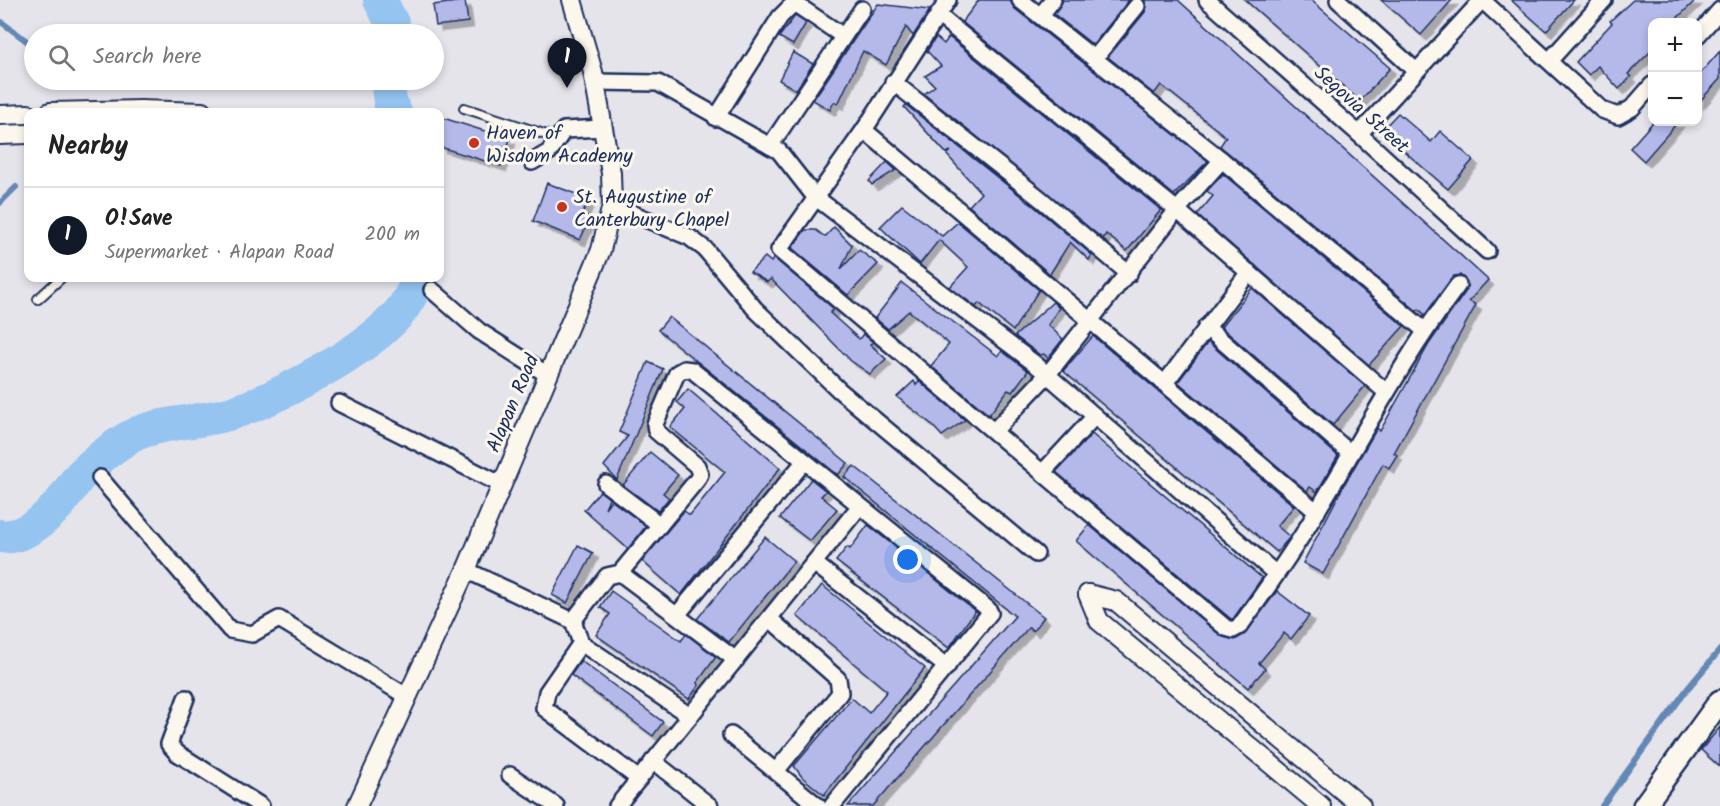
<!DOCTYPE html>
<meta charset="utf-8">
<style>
:root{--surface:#fff;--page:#f2f2f2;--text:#222;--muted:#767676;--line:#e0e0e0;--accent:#111827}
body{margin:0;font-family:Kalam,sans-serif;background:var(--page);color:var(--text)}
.controls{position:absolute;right:18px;top:18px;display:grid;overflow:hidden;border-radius:12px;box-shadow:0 3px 9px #0003}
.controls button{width:54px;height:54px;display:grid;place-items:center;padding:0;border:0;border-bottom:2px solid var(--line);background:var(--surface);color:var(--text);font:30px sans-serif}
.you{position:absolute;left:908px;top:560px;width:21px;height:21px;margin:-15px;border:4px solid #fff;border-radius:50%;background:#1a73e8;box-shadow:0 0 0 9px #1a73e833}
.badge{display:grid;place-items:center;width:39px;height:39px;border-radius:50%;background:var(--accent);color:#fff;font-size:20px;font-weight:700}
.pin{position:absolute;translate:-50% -50px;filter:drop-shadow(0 2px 3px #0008)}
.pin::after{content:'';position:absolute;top:32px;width:21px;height:18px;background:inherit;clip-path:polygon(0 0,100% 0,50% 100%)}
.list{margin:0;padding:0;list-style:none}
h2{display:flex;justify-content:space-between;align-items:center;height:78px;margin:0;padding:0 24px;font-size:26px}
h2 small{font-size:20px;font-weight:400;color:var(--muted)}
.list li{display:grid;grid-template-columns:39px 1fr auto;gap:18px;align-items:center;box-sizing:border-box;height:96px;padding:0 24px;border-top:2px solid var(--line)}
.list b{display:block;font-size:22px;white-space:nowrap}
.list p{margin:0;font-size:20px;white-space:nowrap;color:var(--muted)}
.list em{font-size:20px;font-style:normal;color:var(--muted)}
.icon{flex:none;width:33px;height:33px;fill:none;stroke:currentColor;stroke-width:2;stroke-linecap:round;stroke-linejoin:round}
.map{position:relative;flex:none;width:1720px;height:806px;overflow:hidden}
.search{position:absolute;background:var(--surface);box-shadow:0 3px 9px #0003;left:24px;top:24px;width:420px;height:66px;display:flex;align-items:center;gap:15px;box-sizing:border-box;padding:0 21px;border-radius:33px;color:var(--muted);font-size:22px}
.panel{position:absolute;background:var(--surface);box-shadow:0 3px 9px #0003;left:24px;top:108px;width:420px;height:174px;border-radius:12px}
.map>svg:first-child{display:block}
</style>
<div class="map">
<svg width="1720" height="806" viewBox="0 0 1720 806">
<defs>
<filter id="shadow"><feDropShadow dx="5.5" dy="5.5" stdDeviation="0" flood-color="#0004"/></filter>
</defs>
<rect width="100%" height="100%" fill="#e6e4eb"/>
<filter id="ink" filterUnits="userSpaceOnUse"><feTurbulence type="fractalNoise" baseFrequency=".0167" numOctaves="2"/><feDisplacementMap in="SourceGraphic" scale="12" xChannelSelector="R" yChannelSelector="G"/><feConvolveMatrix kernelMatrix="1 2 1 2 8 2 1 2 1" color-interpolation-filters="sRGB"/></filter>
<g filter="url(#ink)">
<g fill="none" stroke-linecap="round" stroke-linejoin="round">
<!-- stream -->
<g stroke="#6488b6" stroke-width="6">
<polyline points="0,21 32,45"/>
<polyline points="0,203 16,187"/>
<polyline points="1602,806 1688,688 1720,650"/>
</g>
<!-- river -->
<g stroke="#95c4f0" stroke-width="34">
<polyline points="380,0 393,25 394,34"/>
<polyline points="387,80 390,102 395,112"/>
<path d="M0,536C22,540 47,518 61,502C69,493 74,481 83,473C99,458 118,442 138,433C164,422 203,422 232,413C278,398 368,350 399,313C408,302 414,290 419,278"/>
</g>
</g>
<!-- building -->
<g fill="#b4b9ea" stroke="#1b2f5e" stroke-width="1.5" filter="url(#shadow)">
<polygon points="979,0 1010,0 1014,8 1208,161 1174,195 962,22"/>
<polygon points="1063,0 1129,0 1093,45 1054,14"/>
<polygon points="1144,0 1178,0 1488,280 1469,301 1476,305 1394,453 1397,455 1389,468 1383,464 1323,574 1303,563 1345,483 1377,428 1380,431 1429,344 1466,291 1467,282 1460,275 1454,276 1425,315 1419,309 1417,311 1220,146 1226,137 1161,85 1154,94 1108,57 1145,12 1147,7"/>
<polygon points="1245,0 1311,0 1390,68 1360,101"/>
<polygon points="1381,0 1452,0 1421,35"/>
<polygon points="1511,0 1574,0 1546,31"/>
<polygon points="1633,0 1696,0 1673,22 1653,22 1653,49 1628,74 1631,77 1619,89 1598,66 1589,75 1576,62 1612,23 1610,21"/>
<polygon points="465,1 468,22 436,26 433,5"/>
<polygon points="878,4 930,10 913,36 906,27 886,65 863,51 838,104 834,102 830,110 813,100"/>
<polygon points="795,16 806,23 793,45 779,37"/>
<polygon points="936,37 944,44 949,37 1161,210 1127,251 1106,234 1103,239 924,94 935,86 925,76 941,66 927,51"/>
<polygon points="1720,51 1720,79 1698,103 1698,76"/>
<polygon points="793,52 813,64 796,90 779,80"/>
<polygon points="906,105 1036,208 1092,255 1089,260 1070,242 1050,274 969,206 981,193 947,155 951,151 946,153 904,107"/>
<polygon points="1398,113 1431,142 1440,131 1473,160 1448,189 1381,131"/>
<polygon points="440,117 510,139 501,166 440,147"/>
<polygon points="1653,122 1678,122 1644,161 1630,148"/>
<polygon points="887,162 896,170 872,185 869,181"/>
<polygon points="1223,174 1404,326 1369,365 1197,215 1213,196 1207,191"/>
<polygon points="547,183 589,199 582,215 590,218 580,240 533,221"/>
<polygon points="902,205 942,236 958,222 1039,290 1013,331 979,303 976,307 950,287 968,267 939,240 920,264 880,227"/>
<polygon points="834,227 852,245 841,269 859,250 878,264 848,295 792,248 805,230 816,230 825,237"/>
<polygon points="765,257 771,262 774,258 834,309 830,313 859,339 863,334 873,342 870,344 886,359 870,374 851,361 771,279 767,282 750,272"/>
<polygon points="902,283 998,356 1002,351 1028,371 1012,392 1008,390 989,415 931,366 949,344 935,332 909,311 888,329 875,318"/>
<polygon points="1252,288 1365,386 1333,425 1221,327"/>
<polygon points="1053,302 1059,308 1048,325 1063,339 1048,358 1044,354 1040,355 1015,336"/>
<polygon points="669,317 848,463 838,475 658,330"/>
<polygon points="1093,336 1294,506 1277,526 1290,537 1277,552 1063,371"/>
<polygon points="1208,342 1338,456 1317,492 1310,487 1307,491 1178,382"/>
<polygon points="648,362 663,369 617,480 604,466 628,436 619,432"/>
<polygon points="914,381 916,385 919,381 965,420 942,436 930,423 897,397"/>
<polygon points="688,389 780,468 681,595 642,561 684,511 690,515 725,472 670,427 685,409 677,402"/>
<polygon points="1092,434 1262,578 1233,619 1231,619 1056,472"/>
<polygon points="650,452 678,475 663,493 669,498 658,511 623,485"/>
<polygon points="854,466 1044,617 1033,631 1029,627 873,806 848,806 1015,616 844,477"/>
<polygon points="811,479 826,491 821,496 837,509 810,541 780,518"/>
<polygon points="600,491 609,498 605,508 611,500 646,526 628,549 584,510"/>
<polygon points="868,525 975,611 949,648 836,561 847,547 850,549"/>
<polygon points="1089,525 1223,637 1235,640 1245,634 1277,591 1309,616 1291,639 1284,633 1259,663 1265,669 1248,688 1076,541"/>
<polygon points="765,537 794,561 729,642 697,619"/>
<polygon points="578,545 593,553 567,603 552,595"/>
<polygon points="822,585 925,668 824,795 802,777 794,766 852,698 869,713 887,691 797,616"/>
<polygon points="611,591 681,641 686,634 716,657 697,683 699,685 689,699 596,635 610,614 600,607"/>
<polygon points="581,661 663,722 653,736 571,675"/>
<polygon points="1720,727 1720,767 1701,750"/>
</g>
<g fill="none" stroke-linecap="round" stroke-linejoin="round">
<!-- service casing -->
<g stroke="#1b2f5e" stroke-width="12">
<g id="service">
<polyline points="464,108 556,138"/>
<polyline points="38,299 61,278"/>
</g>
</g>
<!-- minor casing -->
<g stroke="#1b2f5e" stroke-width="20">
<g id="minor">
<path d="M948,0L864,130L779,250L1226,628L1233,630L1240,626C1267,588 1294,551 1317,511C1363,435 1404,357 1458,285"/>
<polyline points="1020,0 1222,160 1424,330"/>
<polyline points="1207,0 1359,134 1487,251"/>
<polyline points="1338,0 1415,70"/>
<polyline points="1482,0 1602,110 1618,116 1632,108 1652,85"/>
<polyline points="938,15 1177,210 1386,392"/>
<polyline points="1040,16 1053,0"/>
<polyline points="1698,35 1720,10"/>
<polyline points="1094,59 1137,6"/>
<polyline points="1550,60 1604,0"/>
<polyline points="595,82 658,83 779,151 815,197 1034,363 1276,574"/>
<polyline points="893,82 1042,200 1129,274"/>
<polyline points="716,118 780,17 794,3 843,36"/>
<polyline points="864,130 1317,512"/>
<polyline points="1359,134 1482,0"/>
<polyline points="770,146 862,9"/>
<polyline points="532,162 549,152 564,130 603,128"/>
<polyline points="612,205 689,237 705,249 755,309 839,390 1036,554"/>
<polyline points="432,290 479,331 548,375"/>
<polyline points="1206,327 1350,453"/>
<polyline points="1165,383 1249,272"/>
<polyline points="339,403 502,485"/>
<polyline points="994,431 1048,374 1177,210 1222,160"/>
<polyline points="1043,472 1095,416"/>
<polyline points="100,478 230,630 252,634 279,619 408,697"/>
<polyline points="606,484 660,525"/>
<polyline points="814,563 947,667"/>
<polyline points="466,570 573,621 581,643 690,716 859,507"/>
<polyline points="620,573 736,660"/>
<polyline points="677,615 804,462"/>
<polyline points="770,619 838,679 840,693 776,771"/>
<polyline points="573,621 607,576 620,573 697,480 700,474 697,466 656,431 655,424 677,373 684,369 692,370 988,609 990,613 832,806"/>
<polyline points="581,643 547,692 544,708 639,779"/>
<polyline points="186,698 169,744 177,753 261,806"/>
<polyline points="731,735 818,806"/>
<polyline points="653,761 710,806"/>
<polyline points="510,775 556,806"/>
<polyline points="617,806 690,716"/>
</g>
</g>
<!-- tertiary casing -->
<g stroke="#1b2f5e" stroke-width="22">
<g id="tertiary">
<polyline points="50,112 141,110 202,112"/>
<polyline points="0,115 28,114"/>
<polyline points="0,135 28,134"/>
<polyline points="1088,594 1116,601 1361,806"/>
<polyline points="1088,594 1099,621 1321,806"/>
<polyline points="357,806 466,570 601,250 612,205 611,173 593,72 572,0"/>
</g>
</g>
<!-- secondary casing -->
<g stroke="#1b2f5e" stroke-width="26">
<polyline id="secondary" points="1644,806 1720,701"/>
</g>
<!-- service -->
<use href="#service" stroke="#fbf7ec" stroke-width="8"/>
<!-- minor -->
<use href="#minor" stroke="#fbf7ec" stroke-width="15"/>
<!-- tertiary -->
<use href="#tertiary" stroke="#fbf7ec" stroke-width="18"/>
<!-- secondary -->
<use href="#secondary" stroke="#fbf7ec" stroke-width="21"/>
</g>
</g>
<!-- markers -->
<g fill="#c8321e" stroke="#fbf7ec" stroke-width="2">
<circle cx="474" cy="143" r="6"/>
<circle cx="562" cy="207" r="6"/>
</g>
<g text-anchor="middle" stroke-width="6" stroke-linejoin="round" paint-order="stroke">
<!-- street labels -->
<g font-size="20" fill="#1b2f5e" stroke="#fbf7ec">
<text transform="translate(1362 109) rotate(42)" y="7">Segovia Street</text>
<text transform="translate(512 403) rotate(-67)" y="7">Alapan Road</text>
</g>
<!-- poi labels -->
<g font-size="20" fill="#1b2f5e" stroke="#fbf7ec" text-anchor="start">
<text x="486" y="139">Haven of<tspan x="486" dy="23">Wisdom Academy</tspan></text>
<text x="574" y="203">St. Augustine of<tspan x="574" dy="23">Canterbury Chapel</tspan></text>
</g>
</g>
</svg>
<div class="controls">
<button>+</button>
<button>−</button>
</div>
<div class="you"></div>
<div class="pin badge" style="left:567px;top:88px">1</div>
<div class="search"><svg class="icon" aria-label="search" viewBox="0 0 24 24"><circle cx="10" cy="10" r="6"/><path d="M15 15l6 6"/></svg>Search here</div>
<section class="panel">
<h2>Nearby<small></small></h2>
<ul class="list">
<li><span class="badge">1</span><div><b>O!Save</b><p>Supermarket · Alapan Road</p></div><em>200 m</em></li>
</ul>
</section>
</div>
